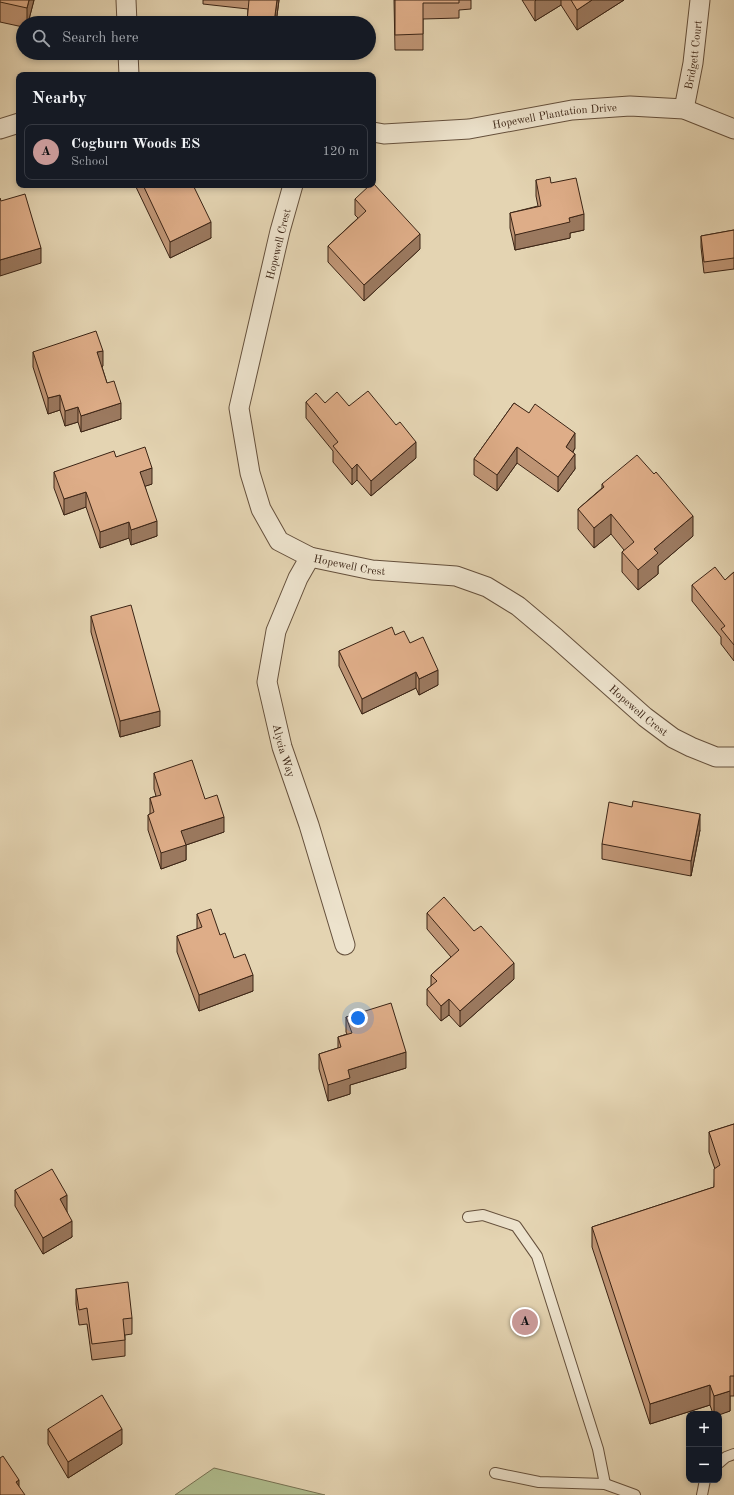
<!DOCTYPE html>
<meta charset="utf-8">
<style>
:root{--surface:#171b24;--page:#242831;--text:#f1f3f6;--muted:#9ea1a6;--line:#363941;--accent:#c59692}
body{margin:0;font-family:"Old Standard TT",serif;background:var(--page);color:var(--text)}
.controls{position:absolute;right:12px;bottom:12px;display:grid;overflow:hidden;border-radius:8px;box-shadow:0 2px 6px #0003}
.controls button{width:36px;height:36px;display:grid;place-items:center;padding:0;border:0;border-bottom:1px solid var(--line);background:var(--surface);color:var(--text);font:20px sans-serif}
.you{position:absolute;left:358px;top:1018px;width:14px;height:14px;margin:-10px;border:3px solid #fff;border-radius:50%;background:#1a73e8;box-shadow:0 0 0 6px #1a73e833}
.badge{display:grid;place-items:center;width:26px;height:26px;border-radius:50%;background:var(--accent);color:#111;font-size:13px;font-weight:700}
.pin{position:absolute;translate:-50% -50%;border:2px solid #fff;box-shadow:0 1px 4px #0006}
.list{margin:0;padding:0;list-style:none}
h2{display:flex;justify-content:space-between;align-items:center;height:52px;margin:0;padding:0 16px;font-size:17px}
h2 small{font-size:13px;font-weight:400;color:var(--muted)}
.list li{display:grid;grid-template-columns:26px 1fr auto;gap:12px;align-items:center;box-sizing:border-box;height:56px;margin:0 8px 8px;padding:0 8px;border:1px solid var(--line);border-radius:8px}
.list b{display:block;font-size:15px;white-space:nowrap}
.list p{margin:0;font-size:13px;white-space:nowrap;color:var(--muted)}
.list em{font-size:13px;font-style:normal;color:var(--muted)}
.icon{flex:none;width:22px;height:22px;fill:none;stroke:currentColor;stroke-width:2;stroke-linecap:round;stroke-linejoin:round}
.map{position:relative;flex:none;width:734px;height:1495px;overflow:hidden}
.search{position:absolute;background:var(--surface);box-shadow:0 2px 6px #0003;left:16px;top:16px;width:360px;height:44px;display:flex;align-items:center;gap:10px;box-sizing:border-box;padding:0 14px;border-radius:22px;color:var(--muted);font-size:15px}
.panel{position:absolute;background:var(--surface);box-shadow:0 2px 6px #0003;left:16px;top:72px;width:360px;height:116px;border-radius:8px}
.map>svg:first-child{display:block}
</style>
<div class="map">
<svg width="734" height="1495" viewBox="0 0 734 1495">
<rect width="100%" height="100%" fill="#e4d4b2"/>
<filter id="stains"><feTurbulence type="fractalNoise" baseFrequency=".005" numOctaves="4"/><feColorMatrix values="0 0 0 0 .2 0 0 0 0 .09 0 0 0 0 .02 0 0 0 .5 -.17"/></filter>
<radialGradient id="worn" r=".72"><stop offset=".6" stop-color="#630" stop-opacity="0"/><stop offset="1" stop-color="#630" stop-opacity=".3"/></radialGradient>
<!-- green -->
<polygon fill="#b0be8f" stroke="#767152" points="214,1468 325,1495 175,1495"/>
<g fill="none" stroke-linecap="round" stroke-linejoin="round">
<!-- service casing -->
<g stroke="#65503c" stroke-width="12">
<g id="service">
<polyline points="468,1217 483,1215 516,1226 537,1256 598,1449 605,1484"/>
<polyline points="719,1463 726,1457 734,1454"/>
<polyline points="495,1473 539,1482 605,1484 635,1495"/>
<polyline points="702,1495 705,1480"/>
</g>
</g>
<!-- minor casing -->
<g stroke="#65503c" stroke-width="21">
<g id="minor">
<polyline points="126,0 127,23"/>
<polyline points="128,53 129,75"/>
<path id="s1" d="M684,109L693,63L700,0"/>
<polyline points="0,129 19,123"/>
<path id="s2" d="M373,132L384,134L469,129L572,110L630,106L684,109L734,129"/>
<path id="s3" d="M293,185L280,231L239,408L250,473L261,509L279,541L310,557L372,570L456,576L487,587L518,606L556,638L645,717L673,738L691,747L716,757H734"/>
<path id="s4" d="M310,557L298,578L276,631L267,682L282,747L309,825L345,945"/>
</g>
</g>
<!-- service -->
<use href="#service" stroke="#ede3cd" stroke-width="10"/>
<!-- minor -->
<use href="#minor" stroke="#ede3cd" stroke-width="19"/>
</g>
<!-- wall -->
<g fill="#bf9575" stroke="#3b2415">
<polygon points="0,0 34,0 28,23 23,23 23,27 0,22"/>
<polygon points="203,0 279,0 276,23 247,23 248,9 203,4"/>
<polygon points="394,0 471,0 471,9 459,10 459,18 423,19 423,50 395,50"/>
<polygon points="522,0 624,0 577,30 561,5 535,21"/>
<polygon points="536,180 551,183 584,230 570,233 570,238 515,250 510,228 510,213 538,206 536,196"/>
<polygon points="135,185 193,185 211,238 170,258"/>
<polygon points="355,199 420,249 364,301 328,262 328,246 358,218 355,215"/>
<polygon points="734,230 734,269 704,273 701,247 701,236"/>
<polygon points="33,352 103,366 102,367 107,383 121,419 81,432 78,422 65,426 60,410 48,414 33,367"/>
<polygon points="306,402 325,403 349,406 416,458 371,496 357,480 352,485 333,462 333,451 306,418"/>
<polygon points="514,403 575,448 573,452 575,469 558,492 517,463 497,491 474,475 474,459"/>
<polygon points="116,457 152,484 145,486 157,536 131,545 129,538 100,548 86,507 64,515 54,488 54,472"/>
<polygon points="602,484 693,536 658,566 658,574 638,590 622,572 622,552 624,550 611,534 594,548 578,529 578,509 602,488"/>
<polygon points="734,572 734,661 721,644 721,637 692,601 692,585 725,580"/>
<polygon points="91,616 160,726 120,737 91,632"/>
<polygon points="395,635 410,643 438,685 419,695 416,688 362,714 339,666 339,651"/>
<polygon points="154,773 205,799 224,832 186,845 186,860 161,869 148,830 148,815 150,814 150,798 156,796 154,789"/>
<polygon points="632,807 700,830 691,876 602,859 602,844"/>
<polygon points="427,913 514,979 460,1027 449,1015 441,1021 427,1005 427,989 431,986 431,975 451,957 427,929"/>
<polygon points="197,914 220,935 253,991 199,1011 177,952 177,936 197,929"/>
<polygon points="346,1017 406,1068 350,1085 350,1094 328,1101 319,1069 319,1054 338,1048 338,1037 347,1034 346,1032"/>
<polygon points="734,1124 734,1396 730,1396 730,1411 719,1414 713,1414 710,1405 650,1424 592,1247 592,1227 714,1187 715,1169 709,1152 709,1132"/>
<polygon points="15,1190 67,1211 72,1237 43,1254 15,1206"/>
<polygon points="76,1289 132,1318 132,1334 125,1335 125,1356 92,1360 87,1324 79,1325 76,1304"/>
<polygon points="48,1429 122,1444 68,1478 48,1444"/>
</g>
<!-- shaded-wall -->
<g fill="#9b795f" stroke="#3b2415">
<polygon points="29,0 34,0 28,23 27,23 27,8"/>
<polygon points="277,0 279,0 276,23 274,23"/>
<polygon points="536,0 561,0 561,5 535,21 535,1"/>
<polygon points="592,0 624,0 577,30 577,10"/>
<polygon points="584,214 584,230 570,233 570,238 515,250 515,235 569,218"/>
<polygon points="211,222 211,238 170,258 170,242"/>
<polygon points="420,234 420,249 364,301 364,285"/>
<polygon points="41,248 41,263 0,276 0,260"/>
<polygon points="103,351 103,366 97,368 97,352"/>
<polygon points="60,395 60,410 48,414 48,398"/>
<polygon points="121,403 121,419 81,432 81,416"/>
<polygon points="78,407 78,422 65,426 65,411"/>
<polygon points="575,433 575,448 566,463 566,447"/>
<polygon points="416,442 416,458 371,496 371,481"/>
<polygon points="517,447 517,463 497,491 497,475"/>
<polygon points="575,454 575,469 558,492 558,477"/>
<polygon points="357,464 357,480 352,485 352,469"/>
<polygon points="152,468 152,484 140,488 140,472"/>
<polygon points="86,492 86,507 64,515 64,499"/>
<polygon points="611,514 611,534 594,548 594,528"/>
<polygon points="693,516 693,536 658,566 658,574 638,590 638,570 654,549"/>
<polygon points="157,521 157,536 131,545 131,530"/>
<polygon points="129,522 129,538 100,548 100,532"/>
<polygon points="438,670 438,685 419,695 419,679"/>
<polygon points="416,672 416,688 362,714 362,699"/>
<polygon points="160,711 160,726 120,737 120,721"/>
<polygon points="700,814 700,830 691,876 691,861"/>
<polygon points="224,817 224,832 186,845 186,860 161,869 161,853 181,831"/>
<polygon points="514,963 514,979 460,1027 460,1011"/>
<polygon points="253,975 253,991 199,1011 199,995"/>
<polygon points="449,999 449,1015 441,1021 441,1006"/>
<polygon points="406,1052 406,1068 350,1085 350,1094 328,1101 328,1085 348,1070"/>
<polygon points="67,1195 67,1211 60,1215 60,1199"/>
<polygon points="72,1221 72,1237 43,1254 43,1238"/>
<polygon points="710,1385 710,1405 650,1424 650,1404"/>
<polygon points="730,1391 730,1411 719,1415 719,1414 714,1414 714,1396"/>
<polygon points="122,1429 122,1444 68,1478 68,1462"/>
<polygon points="19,1480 19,1495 16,1482"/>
</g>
<!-- building -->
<g fill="#dead88" stroke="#3b2415">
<polygon points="0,0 29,0 27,8 0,2"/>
<polygon points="249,0 277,0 274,23 247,22"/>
<polygon points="395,0 459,0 459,3 423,3 423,34 395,35"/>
<polygon points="571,0 592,0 577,10"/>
<polygon points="550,177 551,183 576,178 584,214 569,218 570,222 515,235 510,213 541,206 536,180"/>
<polygon points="373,183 420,234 364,285 328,246 366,211 355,199 370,185 373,185"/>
<polygon points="143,185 193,185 211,222 170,242"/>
<polygon points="25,194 41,248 0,260 0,198 1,201"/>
<polygon points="734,230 734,258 704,262 701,236"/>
<polygon points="96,331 103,351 97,352 107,383 114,381 121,403 81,416 78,407 65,411 60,395 48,398 33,352"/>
<polygon points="368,391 396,425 400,422 416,442 371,481 357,464 352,469 333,446 338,442 306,402 316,393 325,403 337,392 349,406"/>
<polygon points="514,403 529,413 535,404 575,433 566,447 575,454 558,477 517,447 497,475 474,459"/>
<polygon points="145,447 152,468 140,472 157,521 131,530 129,522 100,532 86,492 64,499 54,472 114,451 116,457"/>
<polygon points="637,455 654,474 656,472 693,516 654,549 658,553 638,570 622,552 634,542 611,514 594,528 578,509 604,487 602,484"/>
<polygon points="715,567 725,580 734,572 734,645 721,629 725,626 692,585"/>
<polygon points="131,605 160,711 120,721 91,616"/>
<polygon points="392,627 395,635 404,631 410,643 423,637 438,670 419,679 416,672 362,699 339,651"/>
<polygon points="192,760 205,799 217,795 224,817 181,831 186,845 161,853 148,815 154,812 150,798 161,795 154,773"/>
<polygon points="633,801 700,814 691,861 602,844 609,802 632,807"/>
<polygon points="444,897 474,931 481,926 514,963 460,1011 449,999 441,1006 427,989 437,981 431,975 459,950 427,913"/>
<polygon points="211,909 220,935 225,933 234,958 245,954 253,975 199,995 177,936 202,927 197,914"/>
<polygon points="391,1003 406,1052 348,1070 350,1078 328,1085 319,1054 341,1047 338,1037 352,1033 346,1017"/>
<polygon points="734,1124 734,1376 730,1376 730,1391 714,1396 710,1385 650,1404 592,1227 714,1187 714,1169 720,1165 709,1132"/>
<polygon points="52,1169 67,1195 60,1199 72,1221 43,1238 15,1190"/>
<polygon points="128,1282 132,1318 123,1319 125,1340 92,1344 87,1308 79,1310 76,1289"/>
<polygon points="102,1395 122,1429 68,1462 48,1429"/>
<polygon points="3,1456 19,1480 16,1482 25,1495 0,1495 0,1458"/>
</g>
<g text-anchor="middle" stroke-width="4" stroke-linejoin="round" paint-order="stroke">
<!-- street labels -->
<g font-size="11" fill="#3b2415" stroke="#ede3cd">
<text dy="4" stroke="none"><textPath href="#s1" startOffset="55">Bridgett Court</textPath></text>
<text dy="4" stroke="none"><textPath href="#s2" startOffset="183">Hopewell Plantation Drive</textPath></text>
<text transform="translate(278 244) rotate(-76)" y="4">Hopewell Crest</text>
<text dy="4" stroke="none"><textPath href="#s3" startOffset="445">Hopewell Crest</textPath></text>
<text dy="4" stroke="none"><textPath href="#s3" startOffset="781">Hopewell Crest</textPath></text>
<text dy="4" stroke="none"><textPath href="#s4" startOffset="204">Alycia Way</textPath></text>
</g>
</g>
<rect width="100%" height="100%" filter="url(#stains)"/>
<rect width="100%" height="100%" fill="url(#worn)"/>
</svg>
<div class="controls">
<button>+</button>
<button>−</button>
</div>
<div class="you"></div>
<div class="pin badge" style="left:525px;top:1322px">A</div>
<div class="search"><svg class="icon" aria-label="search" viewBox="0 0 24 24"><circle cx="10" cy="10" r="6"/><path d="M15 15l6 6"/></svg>Search here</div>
<section class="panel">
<h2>Nearby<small></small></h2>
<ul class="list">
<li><span class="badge">A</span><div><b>Cogburn Woods ES</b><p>School</p></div><em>120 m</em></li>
</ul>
</section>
</div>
